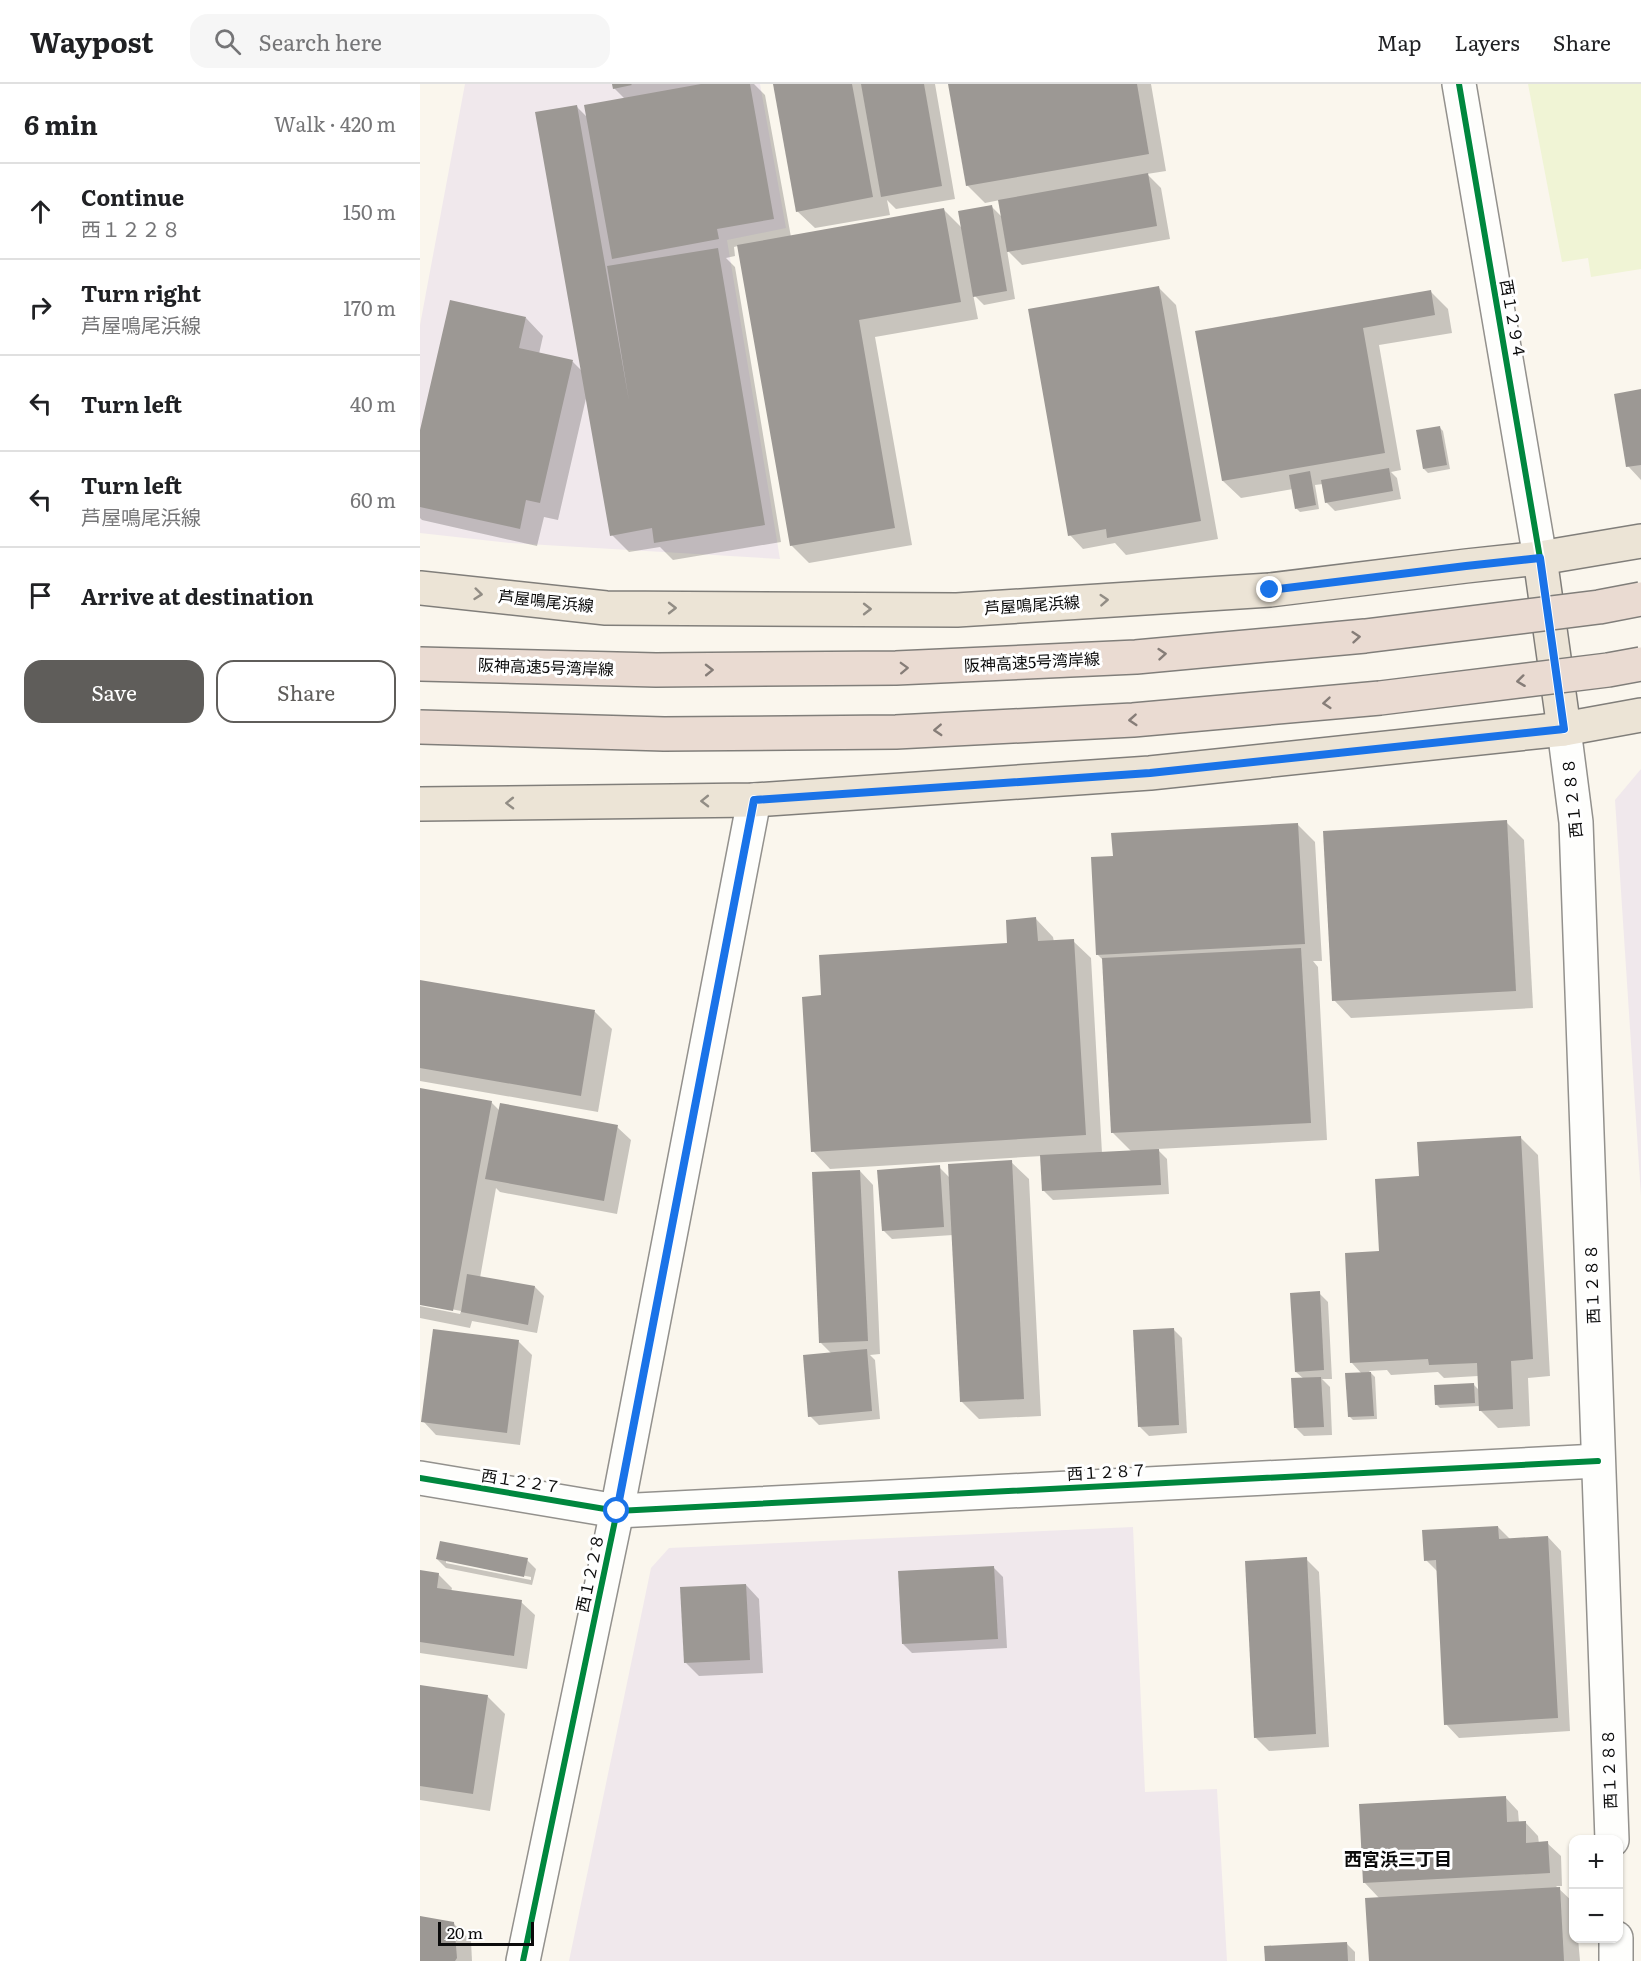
<!DOCTYPE html>
<meta charset="utf-8">
<style>
:root{--surface:#fff;--page:#f6f6f6;--text:#202124;--muted:#757577;--line:#e0e0e0;--accent:#5f5d5a}
body{margin:0;font-family:Literata,"Noto Sans JP",serif;background:var(--page);color:var(--text)}
.controls{position:absolute;right:18px;bottom:18px;display:grid;overflow:hidden;border-radius:12px;box-shadow:0 2px 4px #0004}
.controls button{width:54px;height:54px;display:grid;place-items:center;padding:0;border:0;border-bottom:2px solid var(--line);background:var(--surface);color:var(--text);font:30px sans-serif}
.scale{position:absolute;left:18px;bottom:15px;width:96px;box-sizing:border-box;padding-left:6px;border:3px solid #0b0b0b;border-top:0;font-size:16px;line-height:21px;white-space:nowrap;color:#0b0b0b;-webkit-text-stroke:4px #fff;paint-order:stroke}
.stop{position:absolute;width:18px;height:18px;margin:-14px;border:4px solid #1a73e8;border-radius:50%;background:#fff}
.stop.end{background:#1a73e8;border-color:#fff;box-shadow:0 2px 6px #0008}
.list{margin:0;padding:0;list-style:none}
h2{display:flex;justify-content:space-between;align-items:center;height:78px;margin:0;padding:0 24px;font-size:26px}
h2 small{font-size:20px;font-weight:400;color:var(--muted)}
.list li{display:grid;grid-template-columns:39px 1fr auto;gap:18px;align-items:center;box-sizing:border-box;height:96px;padding:0 24px;border-top:2px solid var(--line)}
.list b{display:block;font-size:22px;white-space:nowrap}
.list p{margin:0;font-size:20px;white-space:nowrap;color:var(--muted)}
.list em{font-size:20px;font-style:normal;color:var(--muted)}
.actions{display:flex;gap:12px;padding:18px 24px}
.actions a{flex:1;padding:14px 0;border:2px solid var(--accent);border-radius:18px;text-align:center;font-size:21px;color:var(--accent)}
.actions .main{background:var(--accent);color:#fff}
.icon{flex:none;width:33px;height:33px;fill:none;stroke:currentColor;stroke-width:2;stroke-linecap:round;stroke-linejoin:round}
.map{position:relative;flex:none;width:1221px;height:1877px;overflow:hidden}
header{display:flex;align-items:center;gap:36px;box-sizing:border-box;height:84px;padding:0 30px;background:var(--surface);border-bottom:2px solid var(--line)}
header strong{font-size:28px}
nav{display:flex;gap:33px;margin-inline-start:auto;font-size:21px}
.search{width:420px;height:54px;background:var(--page);display:flex;align-items:center;gap:15px;box-sizing:border-box;padding:0 21px;border-radius:18px;color:var(--muted);font-size:22px}
main{display:flex}
aside{flex:1;background:var(--surface)}
.map>svg:first-child{display:block}
</style>
<header>
<strong>Waypost</strong>
<div class="search"><svg class="icon" aria-label="search" viewBox="0 0 24 24"><circle cx="10" cy="10" r="6"/><path d="M15 15l6 6"/></svg>Search here</div>
<nav><a>Map</a><a>Layers</a><a>Share</a></nav>
</header>
<main>
<aside>
<h2>6 min<small>Walk · 420 m</small></h2>
<ul class="list">
<li><svg class="icon" aria-label="ahead" viewBox="0 0 24 24"><path d="M12 20V5M6 11l6-6 6 6"/></svg><div><b>Continue</b><p>西１２２８</p></div><em>150 m</em></li>
<li><svg class="icon" aria-label="right" viewBox="0 0 24 24"><path d="M7 20v-9h11M14 6l5 5-5 5"/></svg><div><b>Turn right</b><p>芦屋鳴尾浜線</p></div><em>170 m</em></li>
<li><svg class="icon" aria-label="left" viewBox="0 0 24 24"><path d="M17 20v-9H6M10 6l-5 5 5 5"/></svg><div><b>Turn left</b></div><em>40 m</em></li>
<li><svg class="icon" aria-label="left" viewBox="0 0 24 24"><path d="M17 20v-9H6M10 6l-5 5 5 5"/></svg><div><b>Turn left</b><p>芦屋鳴尾浜線</p></div><em>60 m</em></li>
<li><svg class="icon" aria-label="arrive" viewBox="0 0 24 24"><path d="M6 21V4h12l-3 4 3 4H6"/></svg><div><b>Arrive at destination</b></div></li>
</ul>
<div class="actions"><a class="main">Save</a><a>Share</a></div>
</aside>
<div class="map">
<svg width="1221" height="1877" viewBox="0 0 1221 1877">
<rect width="100%" height="100%" fill="#faf6ed"/>
<!-- industrial -->
<g fill="#f0e8ec">
<polygon points="45,0 340,0 366,144 307,156 360,475 91,459 0,449 0,241"/>
<polygon points="1221,685 1221,1112 1195,716"/>
<polygon points="713,1443 725,1708 797,1705 807,1877 149,1877 231,1484 249,1464"/>
</g>
<!-- pitch -->
<polygon fill="#f0f4d5" points="1108,0 1221,0 1221,185 1171,193 1168,174 1142,178"/>
<!-- shadow -->
<g fill="#0003" fill-rule="evenodd">
<polygon points="193,0 334,0 345,11 371,153 524,126 543,145 572,123 583,134 580,116 565,119 547,101 529,0 731,0 746,87 727,90 741,104 750,155 602,181 587,166 595,215 564,221 553,210 558,235 455,253 492,461 389,479 371,461 318,162 314,163 315,172 306,174 315,183 361,458 253,476 240,463 209,468 192,451 167,310 138,436 124,433 117,462 2,436 0,434 0,352 106,234 123,252 119,270 153,278 163,288 157,23 168,34 205,15 194,4"/>
<polygon points="354,0 515,0 535,115 476,125 467,116 470,131 395,144 377,127"/>
<polygon points="739,204 756,221 798,455 706,471 695,459 663,465 650,451"/>
<polygon points="1010,207 1028,225 1032,249 959,261 981,386 971,388 977,394 981,415 915,427 906,418 903,400 895,401 899,425 880,428 876,424 873,405 821,414 803,397 777,248"/>
<polygon points="1221,307 1221,396 1208,382"/>
<polygon points="1019,343 1023,347 1030,385 1008,389 1004,385"/>
<polygon points="1086,738 1104,756 1113,924 931,934 914,916"/>
<polygon points="878,741 895,758 902,877 893,877 898,883 907,1056 737,1065 747,1075 749,1110 633,1116 624,1107 622,1072 410,1085 393,1067 403,913 589,861 616,835 633,853 634,858 653,857 671,874 682,1069 712,1068 693,1049 683,876 677,870 694,773"/>
<polygon points="0,897 175,928 192,945 178,1028 0,997"/>
<polygon points="0,1005 71,1018 80,1027 197,1043 211,1056 197,1130 80,1108 76,1104 60,1194 115,1203 124,1212 117,1249 52,1237 50,1244 0,1234 0,1222 40,1230 41,1227 0,1219"/>
<polygon points="1100,1053 1118,1071 1130,1292 1108,1294 1110,1342 1078,1344 1060,1326 1060,1322 1020,1324 1016,1320 1053,1300 1059,1306 1058,1292 1024,1294 1018,1288 971,1291 967,1286 949,1287 955,1293 957,1335 933,1336 929,1332 942,1290 932,1279 960,1168 1000,1094"/>
<polygon points="591,1078 609,1095 621,1332 559,1335 542,1318 533,1151 472,1155 463,1146 519,1083 530,1094"/>
<polygon points="440,1087 453,1101 460,1270 450,1271 455,1276 460,1335 399,1341 390,1332 412,1270 401,1259"/>
<polygon points="899,1209 908,1218 912,1295 902,1295 910,1303 912,1351 884,1352 875,1343 884,1295 876,1288"/>
<polygon points="753,1245 762,1254 767,1349 729,1352 720,1343"/>
<polygon points="98,1257 112,1271 100,1361 16,1351 3,1337"/>
<polygon points="1078,1443 1090,1455 1128,1453 1141,1467 1150,1647 1039,1654 1026,1640 1018,1488 1006,1476"/>
<path d="M17,1475L107,1476L116,1485L112,1501L26,1484ZM26,1476L111,1493V1496L26,1479Z"/>
<polygon points="886,1475 899,1488 909,1663 849,1667 835,1653"/>
<polygon points="574,1484 583,1493 587,1564 492,1569 483,1560"/>
<polygon points="0,1488 18,1490 32,1504 31,1508 101,1518 115,1531 107,1585 0,1569"/>
<polygon points="326,1501 339,1515 343,1589 279,1592 266,1579"/>
<polygon points="0,1602 67,1612 85,1630 70,1727 0,1716"/>
<polygon points="1085,1713 1098,1727 1099,1739 1105,1738 1118,1752 1119,1760 1127,1759 1141,1772 1142,1802 1136,1802 1154,1819 1154,1854 1158,1854 1160,1877 950,1877 960,1815 944,1798"/>
<polygon points="0,1834 33,1839 51,1857 52,1877 0,1877"/>
<polygon points="926,1859 935,1868 935,1877 846,1877"/>
</g>
<!-- building -->
<g fill="#9c9894">
<polygon points="192,0 211,0 212,1 193,5"/>
<polygon points="281,0 330,0 354,135 297,145 299,155 192,175 164,21"/>
<polygon points="353,0 432,0 453,113 376,128"/>
<polygon points="441,0 504,0 522,102 461,113"/>
<polygon points="528,0 717,0 729,70 546,102"/>
<polygon points="157,21 209,317 187,182 298,164 345,441 234,459 232,444 190,452 115,28"/>
<polygon points="728,89 737,142 587,168 578,116"/>
<polygon points="572,121 587,207 553,213 538,127"/>
<polygon points="524,124 541,218 439,236 475,444 370,462 317,161"/>
<polygon points="739,202 781,437 687,454 686,445 648,452 608,225"/>
<polygon points="1011,206 1015,231 943,244 965,369 802,397 775,247"/>
<polygon points="30,216 106,233 99,264 153,276 120,419 106,416 100,445 0,423 0,346"/>
<polygon points="1221,305 1221,381 1206,383 1194,310"/>
<polygon points="1020,342 1027,381 1003,385 996,346"/>
<polygon points="969,384 973,407 905,419 901,396"/>
<polygon points="890,387 896,421 875,425 869,391"/>
<polygon points="1087,736 1096,907 912,917 903,747"/>
<polygon points="878,739 885,860 676,871 671,773 693,772 691,749"/>
<polygon points="616,833 618,857 654,855 666,1051 391,1068 382,913 401,911 399,871 587,859 586,836"/>
<polygon points="881,864 891,1039 691,1049 682,874"/>
<polygon points="0,896 175,926 161,1012 0,984"/>
<polygon points="0,1004 72,1017 33,1227 0,1221"/>
<polygon points="80,1019 198,1041 184,1117 65,1095"/>
<polygon points="1101,1052 1113,1275 1091,1277 1093,1325 1059,1327 1057,1279 1009,1281 1008,1275 930,1279 925,1169 959,1167 955,1095 999,1092 997,1058"/>
<polygon points="739,1065 741,1101 622,1107 620,1071"/>
<polygon points="592,1076 604,1315 540,1318 528,1080"/>
<polygon points="520,1081 524,1143 462,1147 457,1086"/>
<polygon points="440,1086 448,1257 399,1259 392,1088"/>
<polygon points="47,1190 115,1202 108,1241 41,1228"/>
<polygon points="900,1207 904,1286 875,1288 870,1209"/>
<polygon points="754,1244 759,1341 718,1343 713,1246"/>
<polygon points="13,1245 99,1256 87,1349 1,1338"/>
<polygon points="447,1265 452,1327 388,1333 383,1271"/>
<polygon points="951,1288 954,1332 928,1333 925,1289"/>
<polygon points="901,1293 904,1343 874,1344 871,1294"/>
<polygon points="1054,1299 1055,1319 1015,1321 1014,1301"/>
<polygon points="1078,1442 1079,1455 1128,1452 1138,1634 1024,1641 1016,1476 1004,1477 1002,1446"/>
<polygon points="20,1457 108,1474 104,1493 16,1475"/>
<polygon points="887,1473 896,1650 834,1654 825,1477"/>
<polygon points="574,1482 578,1555 482,1560 478,1487"/>
<polygon points="0,1486 19,1489 17,1504 102,1516 94,1572 0,1558"/>
<polygon points="326,1500 330,1576 264,1579 260,1503"/>
<polygon points="0,1601 68,1611 53,1710 0,1702"/>
<polygon points="1086,1712 1087,1738 1106,1737 1106,1759 1128,1757 1130,1789 943,1799 939,1720"/>
<polygon points="1140,1803 1144,1877 949,1877 945,1814"/>
<polygon points="0,1832 34,1838 37,1874 35,1877 0,1877"/>
<polygon points="927,1858 928,1877 845,1877 844,1862"/>
</g>
<g fill="none" stroke-linecap="round" stroke-linejoin="round">
<!-- minor casing -->
<g stroke="#93918d" stroke-width="36">
<g id="minor">
<polyline points="1039,0 1120,474"/>
<polyline points="1144,645 1156,738 1192,1756"/>
<polyline points="0,1394 197,1427 1178,1377"/>
<polyline points="1196,1854 1196,1877"/>
<polyline points="103,1877 197,1427 334,716"/>
</g>
</g>
<!-- major casing -->
<g stroke="#807e7a" stroke-width="36">
<g id="major">
<polyline points="1120,474 1144,645"/>
<polyline points="0,504 186,524 537,526 850,506 1046,482 1120,474 1221,457"/>
<polyline points="0,720 334,716 730,689 1144,645 1221,631"/>
</g>
</g>
<!-- minor -->
<use href="#minor" stroke="#fefefc" stroke-width="33"/>
<!-- major -->
<use href="#major" stroke="#ece4d6" stroke-width="33"/>
<!-- highway-bridge casing -->
<g stroke="#807e7a" stroke-width="36" stroke-linecap="butt">
<g id="highway-bridge">
<polyline points="0,580 236,586 476,584 716,573 945,552 1179,523 1221,515"/>
<polyline points="0,643 244,650 476,648 713,636 960,614 1188,586 1221,580"/>
</g>
</g>
<!-- highway-bridge -->
<use href="#highway-bridge" stroke="#eadbd2" stroke-width="33"/>
<!-- cycleway casing -->
<g stroke="#fff" stroke-width="10">
<g id="cycleway">
<polyline points="1039,0 1120,474 1144,645"/>
<polyline points="0,1394 197,1427 1178,1377"/>
<polyline points="103,1877 197,1427 334,716"/>
</g>
</g>
<!-- cycleway -->
<use href="#cycleway" stroke="#00873e" stroke-width="6"/>
</g>
<!-- one-way arrows -->
<defs><path id="oneway-chevron" d="M-2-3.5L2.5 0L-2 3.5" fill="none" stroke-width="1.6" stroke-linecap="round" stroke-linejoin="round" transform="scale(1.5)"/></defs>
<g stroke="#928d85">
<use href="#oneway-chevron" transform="translate(58 510) rotate(6)"/>
<use href="#oneway-chevron" transform="translate(684 516) rotate(-4)"/>
<use href="#oneway-chevron" transform="translate(252 524)"/>
<use href="#oneway-chevron" transform="translate(447 525)"/>
<use href="#oneway-chevron" transform="translate(285 717) rotate(179)"/>
<use href="#oneway-chevron" transform="translate(90 719) rotate(179)"/>
</g>
<g stroke="#867d78">
<use href="#oneway-chevron" transform="translate(936 553) rotate(-5)"/>
<use href="#oneway-chevron" transform="translate(742 570) rotate(-5)"/>
<use href="#oneway-chevron" transform="translate(484 584) rotate(-2)"/>
<use href="#oneway-chevron" transform="translate(289 586) rotate(-1)"/>
<use href="#oneway-chevron" transform="translate(1101 597) rotate(173)"/>
<use href="#oneway-chevron" transform="translate(907 619) rotate(175)"/>
<use href="#oneway-chevron" transform="translate(713 636) rotate(176)"/>
<use href="#oneway-chevron" transform="translate(518 646) rotate(177)"/>
</g>
<g fill="none" stroke-linecap="round" stroke-linejoin="round">
<!-- route -->
<polyline stroke="#1a73e8" stroke-width="8" points="197,1427 334,716 730,689 1144,645 1120,474 1046,482 850,506"/>
</g>
<g text-anchor="middle" stroke-width="6" stroke-linejoin="round" paint-order="stroke">
<!-- street labels -->
<g font-size="16" fill="#0b0b0b" stroke="#fff">
<text transform="translate(1093 235) rotate(80)" y="6">西１２９４</text>
<text transform="translate(126 517) rotate(6)" y="6">芦屋鳴尾浜線</text>
<text transform="translate(612 521) rotate(-4)" y="6">芦屋鳴尾浜線</text>
<text transform="translate(612 578) rotate(-3)" y="6">阪神高速5号湾岸線</text>
<text transform="translate(126 583) rotate(2)" y="6">阪神高速5号湾岸線</text>
<text transform="translate(1152 714) rotate(-96)" y="6">西１２８８</text>
<text transform="translate(1172 1200) rotate(-92)" y="6">西１２８８</text>
<text transform="translate(687 1388) rotate(-3)" y="6">西１２８７</text>
<text transform="translate(101 1397) rotate(9)" y="6">西１２２７</text>
<text transform="translate(170 1489) rotate(-78)" y="6">西１２２８</text>
<text transform="translate(1189 1685) rotate(-92)" y="6">西１２８８</text>
</g>
<!-- neighbourhood labels -->
<g font-size="18" font-weight="bold" fill="#0b0b0b" stroke="#fff">
<text x="978" y="1782">西宮浜三丁目</text>
</g>
</g>
</svg>
<div class="controls">
<button>+</button>
<button>−</button>
</div>
<div class="scale">20 m</div>
<div class="stop" style="left:197px;top:1427px"></div>
<div class="stop end" style="left:850px;top:506px"></div>
</div>
</main>
